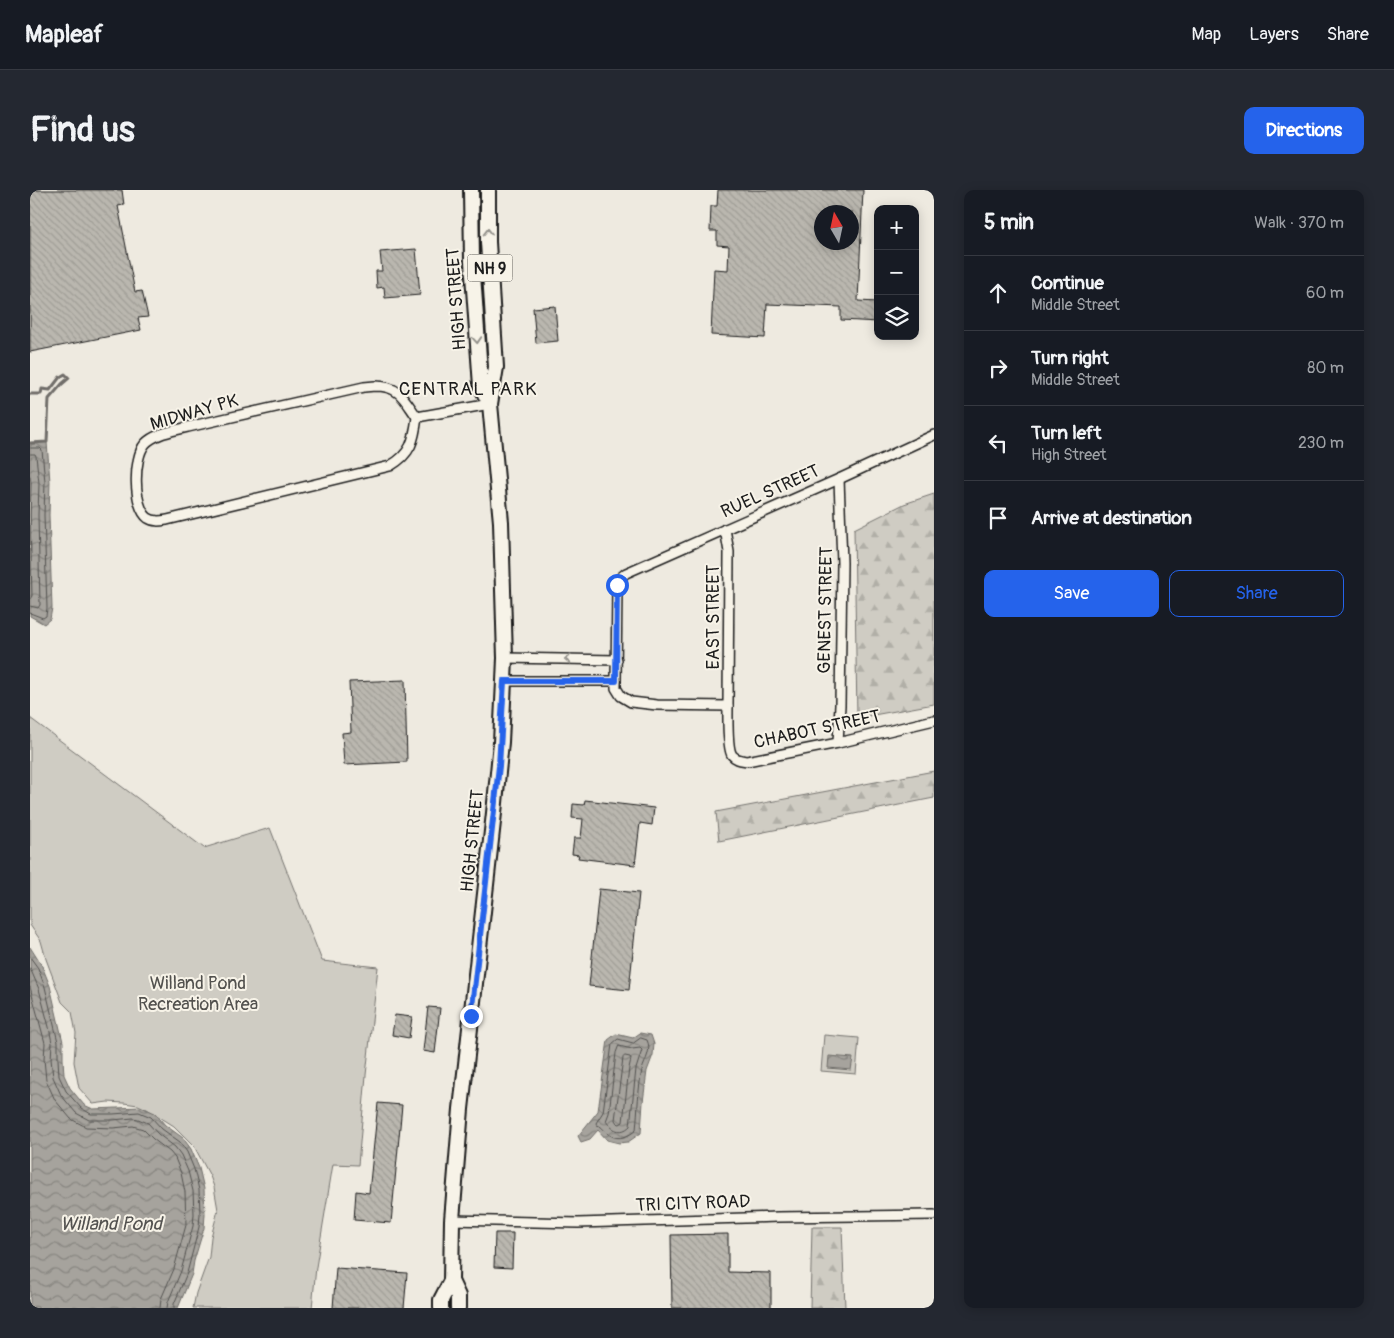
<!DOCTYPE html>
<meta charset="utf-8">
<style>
:root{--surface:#171b24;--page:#242831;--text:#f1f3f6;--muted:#9ea1a6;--line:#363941;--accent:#2563eb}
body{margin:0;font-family:Pangolin,sans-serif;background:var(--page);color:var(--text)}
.controls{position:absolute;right:15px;top:15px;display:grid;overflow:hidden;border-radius:10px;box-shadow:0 2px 12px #0003}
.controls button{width:45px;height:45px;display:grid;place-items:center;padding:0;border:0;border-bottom:1px solid var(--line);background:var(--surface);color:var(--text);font:25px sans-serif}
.compass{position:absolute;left:784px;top:15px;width:45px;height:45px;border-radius:50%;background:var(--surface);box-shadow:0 2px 12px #0003;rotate:351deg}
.stop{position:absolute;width:15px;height:15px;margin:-11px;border:4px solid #2563eb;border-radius:50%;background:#fff}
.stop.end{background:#2563eb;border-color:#fff;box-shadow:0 1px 5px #0008}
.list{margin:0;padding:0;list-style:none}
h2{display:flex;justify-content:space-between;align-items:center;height:65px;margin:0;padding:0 20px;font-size:21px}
h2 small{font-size:16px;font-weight:400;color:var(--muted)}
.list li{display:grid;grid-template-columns:32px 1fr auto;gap:15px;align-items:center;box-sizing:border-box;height:75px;padding:0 20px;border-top:1px solid var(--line)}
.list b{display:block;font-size:19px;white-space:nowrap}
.list p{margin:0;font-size:16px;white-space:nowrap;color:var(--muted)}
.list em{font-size:16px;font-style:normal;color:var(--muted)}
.actions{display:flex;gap:10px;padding:15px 20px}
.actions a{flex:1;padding:11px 0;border:1px solid var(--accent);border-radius:10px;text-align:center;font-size:18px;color:var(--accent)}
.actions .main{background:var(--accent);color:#fff}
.icon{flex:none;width:28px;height:28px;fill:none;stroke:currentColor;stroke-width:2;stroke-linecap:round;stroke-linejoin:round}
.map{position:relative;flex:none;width:904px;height:1118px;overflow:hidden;border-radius:10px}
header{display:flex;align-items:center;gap:30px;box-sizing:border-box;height:70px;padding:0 25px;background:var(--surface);border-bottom:1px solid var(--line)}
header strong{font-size:24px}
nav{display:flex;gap:28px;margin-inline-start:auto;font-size:18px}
.intro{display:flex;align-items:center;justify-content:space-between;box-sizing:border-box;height:120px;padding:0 30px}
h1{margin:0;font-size:35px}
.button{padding:12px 22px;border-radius:10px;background:var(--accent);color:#fff;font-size:18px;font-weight:700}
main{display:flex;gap:30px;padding:0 30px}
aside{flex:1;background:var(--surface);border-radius:10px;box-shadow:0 2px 12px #0003}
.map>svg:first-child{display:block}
</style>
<header>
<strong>Mapleaf</strong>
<nav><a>Map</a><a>Layers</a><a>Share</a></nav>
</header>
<div class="intro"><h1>Find us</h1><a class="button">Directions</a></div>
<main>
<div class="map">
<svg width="904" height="1118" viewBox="0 0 904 1118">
<defs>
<pattern id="forest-firs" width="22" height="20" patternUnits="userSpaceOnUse" patternTransform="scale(1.25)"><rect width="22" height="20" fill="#cfccc3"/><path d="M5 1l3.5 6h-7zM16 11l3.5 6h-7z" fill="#b1afa7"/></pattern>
<pattern id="water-waves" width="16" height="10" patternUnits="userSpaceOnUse" patternTransform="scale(1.25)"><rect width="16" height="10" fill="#a6a39d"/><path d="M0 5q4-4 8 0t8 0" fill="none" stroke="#86847f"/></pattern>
<pattern id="building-back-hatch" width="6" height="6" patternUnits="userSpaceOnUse" patternTransform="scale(1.25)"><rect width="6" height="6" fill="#bab7af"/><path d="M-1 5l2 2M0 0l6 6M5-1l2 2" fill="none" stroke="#9f9d96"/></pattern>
</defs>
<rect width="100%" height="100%" fill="#eeeae0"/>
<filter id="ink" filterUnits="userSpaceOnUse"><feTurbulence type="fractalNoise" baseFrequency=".02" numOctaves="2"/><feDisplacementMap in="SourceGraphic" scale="10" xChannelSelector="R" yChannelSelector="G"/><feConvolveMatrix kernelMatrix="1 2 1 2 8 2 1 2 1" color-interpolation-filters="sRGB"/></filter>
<g filter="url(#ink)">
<!-- forest -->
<g fill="url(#forest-firs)" stroke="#767470">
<polygon points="904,304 904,514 827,528 824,339 874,314"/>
<polygon points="904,581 904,608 689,651 686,622"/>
<polygon points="782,1037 812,1037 815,1118 780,1118"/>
</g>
<!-- green -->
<g fill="#cfccc3" stroke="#767470">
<polygon points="0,528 174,658 240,638 292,771 348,777 336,885 328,975 303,974 286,1077 282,1118 163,1118 166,1103 179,1067 181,1047 188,1020 184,997 180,986 164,956 144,936 117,919 108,915 94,913 78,912 63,914 49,898 44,872 46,843 42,822 32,812 16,769 11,751 0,735"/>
<polygon points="794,845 829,848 826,884 791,881"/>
</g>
<!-- water -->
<g fill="url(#water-waves)" stroke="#6f6d69">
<polygon points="17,252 20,292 19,325 22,418 20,429 14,434 0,426 0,253"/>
<polygon points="0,757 12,776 20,796 33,852 33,869 34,885 40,898 54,915 63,919 111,917 125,923 135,935 153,948 161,959 169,978 174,999 175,1024 174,1038 164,1071 162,1084 148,1118 0,1118"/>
<polygon points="610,843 621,845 624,854 623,865 617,881 613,912 611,943 598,952 589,953 577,950 568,940 560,949 551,952 548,946 568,921 578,850 586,844 603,848"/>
<polygon points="799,866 823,868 821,880 798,878"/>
</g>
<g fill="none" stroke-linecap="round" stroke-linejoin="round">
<!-- shore -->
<g stroke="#535250" stroke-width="1">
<polyline points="0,258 10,258 12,260 15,292 14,325 17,418 16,426 13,428 0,423"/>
<polyline points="0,264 5,264 6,266 9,293 8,325 10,415 8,418 0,416"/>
<polyline points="0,286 1,293 0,325 2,406 0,409"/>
<polyline points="0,767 8,778 15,797 28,852 28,869 29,886 36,901 51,918 61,924 83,924 109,922 121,927 132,939 150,952 157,962 164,979 169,1000 170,1024 169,1037 157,1083 144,1114 144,1118"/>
<polyline points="0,778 9,799 19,837 22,853 21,869 23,887 31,905 46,923 59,930 83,930 103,928 108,929 118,933 128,944 145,957 151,965 158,981 163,1001 164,1024 163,1036 151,1081 138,1112 137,1118"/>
<polyline points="0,797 15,853 14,869 16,890 25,910 41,929 56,937 83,938 103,936 113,939 123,949 140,962 145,968 151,983 155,1002 156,1035 144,1079 131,1109 130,1118"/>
<path d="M611,848L617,850C622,860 615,870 612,880C608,899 608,920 606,940C599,946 589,951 580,945C574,942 574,937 567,935L566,933L573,922L582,854L588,849L603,853Z"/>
<path d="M589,856L602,859L610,858L612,860L606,879L600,936C591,945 582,940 576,931L579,923L586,863Z"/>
<polygon points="595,866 600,867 601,869 599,878 593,932 590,934 587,933 585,930 593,868"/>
</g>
<!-- stream -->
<polyline stroke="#6f6d69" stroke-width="3" points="0,204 11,204 12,199 20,200 30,187 35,184 39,188 32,194 19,209 17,252 0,253"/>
</g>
<!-- building -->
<g fill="url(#building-back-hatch)" stroke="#1c1c1c" fill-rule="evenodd">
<polygon points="0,0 92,0 94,15 88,16 105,102 112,101 118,127 108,128 111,140 0,162"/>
<path d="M688,0H833L828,111L848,112V132L811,130V117L737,114L735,148L681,145L684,79L698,80L699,56L687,55V41H680L681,16H687ZM792,22H822V52H792Z"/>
<polygon points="386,59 390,105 355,108 354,97 347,98 346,81 352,81 350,62"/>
<polygon points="525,116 528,151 506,153 503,118"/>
<polygon points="375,490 377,572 314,575 312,543 321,542 319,492"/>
<polygon points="555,610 624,618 622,635 610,633 605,675 548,668 549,665 542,664 544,648 551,648 553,629 542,628 543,614 554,615"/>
<polygon points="569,699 609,703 599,800 559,796"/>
<polygon points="398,817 410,818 405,863 393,861"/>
<polygon points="365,825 382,827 379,848 362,845"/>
<polygon points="348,913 372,915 361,1033 324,1030 326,1001 339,1003"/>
<polygon points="465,1043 483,1043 482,1078 464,1077"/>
<polygon points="698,1044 698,1082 741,1083 741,1118 642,1118 641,1045"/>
<polygon points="306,1078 377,1083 374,1118 303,1118"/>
</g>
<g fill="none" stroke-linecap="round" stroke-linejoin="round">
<!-- minor casing -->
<g stroke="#1c1c1c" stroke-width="12">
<g id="minor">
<path d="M345,196C370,196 374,209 387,227C384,251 381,264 360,276L137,330C130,331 124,332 118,328C103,317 103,268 115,254C125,243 144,241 158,237L334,197Z"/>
<polyline points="387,227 460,214"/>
<path d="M904,245L809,289L596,383L590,388L587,395L586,491V498L591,506L601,512L627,515L698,516C698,526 697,558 702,565C706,570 711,570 717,571L808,553L904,530"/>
<polyline points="695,339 699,362 698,516"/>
<polyline points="475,468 587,470"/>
<polyline points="474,491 586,491"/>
<polyline points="808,553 810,515 812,373 809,289"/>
<polyline points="422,1030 548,1033 748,1027 904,1025"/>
</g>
</g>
<!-- primary casing -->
<g stroke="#1c1c1c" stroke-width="18">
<g id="primary">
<polyline points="441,0 442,71 451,196 460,214"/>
<polyline points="421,1091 428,1106 428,1118"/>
<polyline points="411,1118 411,1110 421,1091 422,1030 431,919 464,623 471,552 474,491 475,468 471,332 460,214 466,177 458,52 458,0"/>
</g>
</g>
<!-- minor -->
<use href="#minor" stroke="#f7f3e8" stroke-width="9"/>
<!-- primary -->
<use href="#primary" stroke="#f7f3e8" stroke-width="14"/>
</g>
<!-- one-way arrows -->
<defs><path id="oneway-chevron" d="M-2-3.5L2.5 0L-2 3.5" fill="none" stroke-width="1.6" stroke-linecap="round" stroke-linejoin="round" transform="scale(1.25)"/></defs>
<g stroke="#94928c">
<use href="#oneway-chevron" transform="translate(458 42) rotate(-90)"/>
<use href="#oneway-chevron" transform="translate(447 150) rotate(86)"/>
<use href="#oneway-chevron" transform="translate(538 469) rotate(-179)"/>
</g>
</g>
<g fill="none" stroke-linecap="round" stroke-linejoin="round" filter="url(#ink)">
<!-- route -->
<polyline stroke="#2563eb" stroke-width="6" points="441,826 469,576 474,491 586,491 587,395"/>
</g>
<g text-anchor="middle" stroke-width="4" stroke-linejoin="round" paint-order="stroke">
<!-- shield labels -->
<rect fill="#f7f3e8" stroke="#5e5c59" stroke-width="1" x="437.5" y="64.5" width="45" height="27" rx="4"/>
<g font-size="16" font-weight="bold" fill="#1c1c1c">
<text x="460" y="84">NH 9</text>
</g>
<!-- street labels -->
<g font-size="18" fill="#1c1c1c" stroke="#f7f3e8">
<text transform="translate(426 109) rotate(-94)" y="6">HIGH STREET</text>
<text transform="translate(164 222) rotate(-16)" y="6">MIDWAY PK</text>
<text transform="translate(740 301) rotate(-24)" y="6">RUEL STREET</text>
<text transform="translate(795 420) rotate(-89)" y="6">GENEST STREET</text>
<text transform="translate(683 427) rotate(-90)" y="6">EAST STREET</text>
<text transform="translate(787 539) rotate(-12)" y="6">CHABOT STREET</text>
<text transform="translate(442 651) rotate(-84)" y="6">HIGH STREET</text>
<text transform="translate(663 1013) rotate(-2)" y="6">TRI CITY ROAD</text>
</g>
<!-- park labels -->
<g font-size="18" fill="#52514e" stroke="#f7f3e8">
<text x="168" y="799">Willand Pond<tspan x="168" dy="21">Recreation Area</tspan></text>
</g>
<!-- neighbourhood labels -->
<g font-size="19" letter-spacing="1" fill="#1c1c1c" stroke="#f7f3e8">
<text x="438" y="205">CENTRAL PARK</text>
</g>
<!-- water labels -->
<g font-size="19" font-style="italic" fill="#535250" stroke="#f7f3e8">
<text x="81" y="1040">Willand Pond</text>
</g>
</g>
</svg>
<div class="controls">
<button>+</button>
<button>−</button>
<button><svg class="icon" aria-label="layers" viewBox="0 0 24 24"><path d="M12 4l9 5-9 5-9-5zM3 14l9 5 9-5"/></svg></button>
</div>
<svg class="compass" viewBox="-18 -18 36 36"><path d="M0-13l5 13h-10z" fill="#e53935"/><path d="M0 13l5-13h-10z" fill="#9ea1a6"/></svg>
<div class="stop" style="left:587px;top:395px"></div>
<div class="stop end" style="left:441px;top:826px"></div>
</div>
<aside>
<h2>5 min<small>Walk · 370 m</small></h2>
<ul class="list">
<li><svg class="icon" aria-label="ahead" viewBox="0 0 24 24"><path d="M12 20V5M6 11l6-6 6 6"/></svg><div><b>Continue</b><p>Middle Street</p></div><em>60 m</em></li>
<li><svg class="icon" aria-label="right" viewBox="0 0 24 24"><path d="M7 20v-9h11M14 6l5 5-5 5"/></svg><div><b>Turn right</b><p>Middle Street</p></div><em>80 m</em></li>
<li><svg class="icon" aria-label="left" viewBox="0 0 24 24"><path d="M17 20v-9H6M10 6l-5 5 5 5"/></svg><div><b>Turn left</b><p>High Street</p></div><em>230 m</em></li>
<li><svg class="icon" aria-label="arrive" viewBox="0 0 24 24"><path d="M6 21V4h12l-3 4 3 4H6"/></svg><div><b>Arrive at destination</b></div></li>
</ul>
<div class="actions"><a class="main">Save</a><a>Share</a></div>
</aside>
</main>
